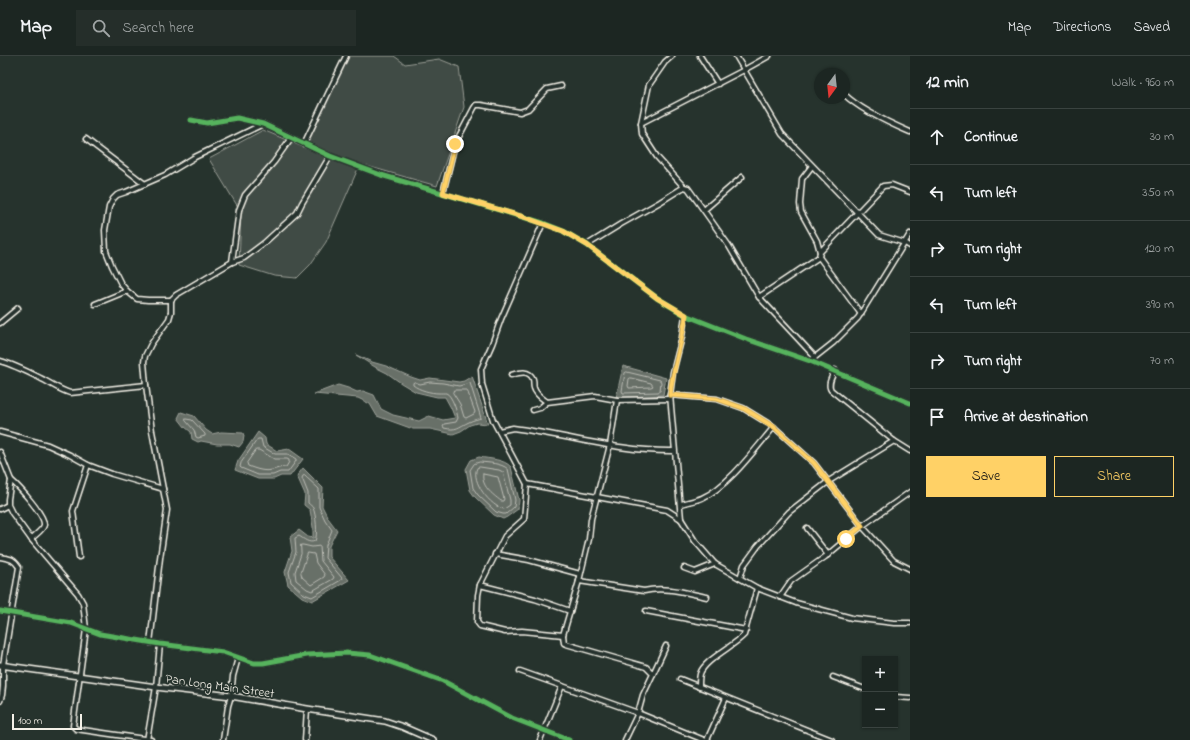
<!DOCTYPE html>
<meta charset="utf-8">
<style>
:root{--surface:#1c2622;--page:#252e2a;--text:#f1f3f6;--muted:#a0a5a5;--line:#3a4340;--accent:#ffd166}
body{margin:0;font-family:"Indie Flower",sans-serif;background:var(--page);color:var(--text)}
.controls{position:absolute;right:12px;bottom:12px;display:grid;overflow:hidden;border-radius:0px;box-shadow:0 1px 3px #0004}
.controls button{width:36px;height:36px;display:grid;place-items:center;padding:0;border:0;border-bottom:1px solid var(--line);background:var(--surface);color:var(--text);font:20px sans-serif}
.compass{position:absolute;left:814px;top:12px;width:36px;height:36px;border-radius:50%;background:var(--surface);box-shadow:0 1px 3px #0004;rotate:195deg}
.scale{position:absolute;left:12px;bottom:10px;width:70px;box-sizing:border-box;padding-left:4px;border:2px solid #f4f1e8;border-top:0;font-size:11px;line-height:14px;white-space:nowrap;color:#f4f1e8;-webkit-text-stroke:3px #26332d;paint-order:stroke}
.stop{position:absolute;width:12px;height:12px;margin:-9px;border:3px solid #ffd166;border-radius:50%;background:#fff}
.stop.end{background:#ffd166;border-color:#fff;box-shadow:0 1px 4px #0008}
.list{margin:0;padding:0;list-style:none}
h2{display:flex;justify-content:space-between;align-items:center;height:52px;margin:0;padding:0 16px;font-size:17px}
h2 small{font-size:13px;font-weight:400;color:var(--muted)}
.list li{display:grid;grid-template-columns:26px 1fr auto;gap:12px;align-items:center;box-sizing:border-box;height:56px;padding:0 16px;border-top:1px solid var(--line)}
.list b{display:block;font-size:15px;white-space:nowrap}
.list em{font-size:13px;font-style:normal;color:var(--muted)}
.actions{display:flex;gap:8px;padding:12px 16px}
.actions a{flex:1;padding:9px 0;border:1px solid var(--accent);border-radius:0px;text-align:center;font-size:14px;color:var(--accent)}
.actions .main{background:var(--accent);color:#111}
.icon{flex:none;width:22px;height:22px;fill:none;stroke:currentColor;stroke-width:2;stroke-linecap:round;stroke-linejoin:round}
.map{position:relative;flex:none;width:910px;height:684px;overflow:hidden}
header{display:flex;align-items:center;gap:24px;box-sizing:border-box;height:56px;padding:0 20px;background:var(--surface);border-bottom:1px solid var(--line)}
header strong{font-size:19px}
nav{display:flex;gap:22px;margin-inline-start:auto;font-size:14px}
.search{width:280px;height:36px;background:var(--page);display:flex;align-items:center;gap:10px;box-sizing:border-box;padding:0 14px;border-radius:0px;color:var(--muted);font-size:15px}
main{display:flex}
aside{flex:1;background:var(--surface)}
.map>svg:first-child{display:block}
</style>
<header>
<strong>Map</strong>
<div class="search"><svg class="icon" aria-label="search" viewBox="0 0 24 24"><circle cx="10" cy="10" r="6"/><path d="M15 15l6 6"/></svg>Search here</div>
<nav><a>Map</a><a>Directions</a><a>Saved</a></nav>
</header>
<main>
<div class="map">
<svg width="910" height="684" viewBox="0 0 910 684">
<rect width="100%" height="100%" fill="#26332d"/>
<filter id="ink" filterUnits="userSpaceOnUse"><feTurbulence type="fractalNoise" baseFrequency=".025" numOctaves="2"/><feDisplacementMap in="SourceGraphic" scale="8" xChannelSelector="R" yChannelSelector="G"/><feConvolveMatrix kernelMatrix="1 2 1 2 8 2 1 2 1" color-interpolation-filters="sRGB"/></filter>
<g filter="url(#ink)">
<!-- green -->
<polygon fill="#414b45" stroke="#9a9e96" points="346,0 394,0 405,8 439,3 459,11 464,51 437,130 360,108 326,186 310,209 297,222 274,220 239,209 241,156 209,103 263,74 305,92"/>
<!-- water -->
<g fill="#676f68" stroke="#9fa39b">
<polygon points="356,299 372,306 386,310 411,321 420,324 430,322 459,326 464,325 472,320 488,368 477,367 470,369 461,375 453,378 430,373 413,373 377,360 370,348 358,342 314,338 338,329 348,332 357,336 363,335 374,339 381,353 393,359 419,365 429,360 443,364 455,362 451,352 445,341 437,341 416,336 401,327 387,317 375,311"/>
<polygon points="623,310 666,322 663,339 616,342"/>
<polygon points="181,356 194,360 206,374 212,378 221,376 243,377 244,380 243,386 239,391 230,388 217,388 201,385 198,386 192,383 191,376 185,371 178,362"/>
<polygon points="258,376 265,382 266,388 277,395 289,393 303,403 290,420 281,420 274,423 258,423 235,414 238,405"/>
<path d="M479,401C490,403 504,403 511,411L519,444L518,453L507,461L503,463L494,459L475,441L470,434L466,413L471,404Z"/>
<polygon points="303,412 323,432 322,450 328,462 337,474 329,490 329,501 349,524 312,545 302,541 288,529 285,516 292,495 290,481 299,474 308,481 313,482 313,471 310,454 304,449 305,438 297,420"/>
</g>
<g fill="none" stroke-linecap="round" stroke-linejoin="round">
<!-- shore -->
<g stroke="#bcbdb5" stroke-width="1">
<polygon points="627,316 660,324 661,326 660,335 658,336 623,337 622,335 625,317"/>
<polygon points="631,322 651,327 653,330 651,331 629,332 628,330 629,323"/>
<path d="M415,326L420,328L430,326L443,327L459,330L470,327L481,362C478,363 473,364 469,366C458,371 457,375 444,372L443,370L444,368L456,366L458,362C457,356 452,339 446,337C445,337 440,337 439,337C431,337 419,334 413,329V327Z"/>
<polygon points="454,334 467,334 475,356 474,358 466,362 464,361 460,348 453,337"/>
<polygon points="186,363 192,364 205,378 205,380 198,382 196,381 194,374 186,365"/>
<polygon points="258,383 261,383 263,391 275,398 288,398 296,403 296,405 288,416 280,416 273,419 258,419 241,412 240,411 241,407"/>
<path d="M256,394H259L274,403H287L289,404V406L286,411C280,411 277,413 272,414C264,416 256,413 248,410L247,407Z"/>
<path d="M480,406C489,407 501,407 508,413L515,444L514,451L506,458H503L496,456L478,439L473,432L470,414L474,408Z"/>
<path d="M480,411L499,414L503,416L510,444V449L504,453C491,451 470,425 477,412Z"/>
<path d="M483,418L498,421L504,443L503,445H501C492,438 481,430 483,418Z"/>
<path d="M305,420L319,433V451L325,464L332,474L326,489L325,502L342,522L341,524L312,541L304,538L291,526L289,516L296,496L295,482L299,480C304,483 309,488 315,485C318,479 316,458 313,452C312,450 310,449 308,447V437L302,422L303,420Z"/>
<polygon points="301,489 303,489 312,491 320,490 321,505 334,521 333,523 312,535 307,533 296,524 295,516 301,498"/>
<polygon points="308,497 314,498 316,507 325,519 324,521 311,529 302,521 301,517"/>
</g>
<!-- minor casing -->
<g stroke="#f4f1e8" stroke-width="7">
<g id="minor">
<polyline points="672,0 665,6 649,29 641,67 642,78 657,101 684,131"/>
<polyline points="700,0 718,28"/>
<polyline points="736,0 782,78 879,179 905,187 910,190"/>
<path d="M844,38C860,54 889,67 910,76"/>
<polyline points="191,64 207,67 237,62 263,68 330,100 381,119 543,167 563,175 587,189 657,242 685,259 746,283 810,305 910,347"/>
<polyline points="641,67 744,14 769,0"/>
<polyline points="86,83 145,128"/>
<polyline points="304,88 346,0"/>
<polyline points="812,110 802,123 800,148 801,156 817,185 820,196 819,201 861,258"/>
<polyline points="443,137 455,88 474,52 476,49 481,49 520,56 528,53 547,33 561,30"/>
<polyline points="704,154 742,121"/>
<polyline points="543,167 501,263 492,288 481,313 482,328 493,364 527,428 524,463 505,480 480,529 478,539 477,566 480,570 505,576 522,575 563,579"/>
<polyline points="587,189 621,168 660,146 684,131 688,132 729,190 759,241 815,301"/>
<polyline points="820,196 883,130 892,129 910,136"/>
<polyline points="232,206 239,154 245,139 274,106 291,82"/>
<polyline points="759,241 819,201"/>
<polyline points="171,244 148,244 137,243 127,235 121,228 112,210 106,195 105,174 109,151 113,143 117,139 126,136 165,119 195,101 263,68"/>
<polyline points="95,248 127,235"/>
<polyline points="0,267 18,252"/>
<polyline points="814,302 833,287 858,262 910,178"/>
<path d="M0,305C15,309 30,317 44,324C53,329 60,334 70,337L146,329"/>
<path d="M835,314C832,321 827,328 831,334L894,385L910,395"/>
<path d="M511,319C518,317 529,313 533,323C534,326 533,330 534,332C536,339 542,342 547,346L595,340L617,344L670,343"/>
<polyline points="670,339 717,343 743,352 774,371 814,407 862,470 894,505 910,513"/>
<polyline points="617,344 610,389 591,463 589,483 579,525 563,579 564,587 566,588 646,611 653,618 643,639 638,657 625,684"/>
<polyline points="533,354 540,352 547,346"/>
<path d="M499,375L513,372C566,379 620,396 674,395"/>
<polyline points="0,376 48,389 70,399 88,409 112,418 163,433"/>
<polyline points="0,396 11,424 8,443 8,449 12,457 31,483 78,538 83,547 86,573 73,670 76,673 151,684"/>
<path d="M11,424C19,431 45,459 44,469C43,474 35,479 31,483"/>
<polyline points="527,428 667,454 681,463 695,485 715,508 757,532 796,547 852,562 894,567 910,567"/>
<path d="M681,448C687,446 695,445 702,442C728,431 756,392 774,371"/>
<polyline points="0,453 8,449"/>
<polyline points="681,463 670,339 673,316 682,281 685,259"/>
<polyline points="807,472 828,499"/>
<polyline points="495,498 529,504 580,518"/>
<path d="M0,501C10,503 13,502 19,511L3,609V630L2,639L0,645"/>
<polyline points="79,501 73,455 88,409"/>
<polyline points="684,512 695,516 715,508"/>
<polyline points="740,522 744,509 758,490 789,456 829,425 894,385"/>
<path d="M579,525L644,535C665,530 686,537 707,541"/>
<polyline points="480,529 535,543 570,555"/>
<polyline points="780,541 791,525 825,501 862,470 910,436"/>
<polyline points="0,555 71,567 100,578 160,588 223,596 254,607 263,607 307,599 347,597 370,599 443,625 512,662 569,684"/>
<polyline points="646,555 746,574"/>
<polyline points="150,587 160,502 167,454 152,375 146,329 144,306 145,300 151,288 169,263 171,256 171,244 176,239 232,206 244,202 264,187 297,157 302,147 330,100"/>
<polyline points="520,615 638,657 704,684"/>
<polyline points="653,618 666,590"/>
<polyline points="833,621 865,633"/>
<polyline points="680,623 832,684"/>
<path d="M699,631C699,627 699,622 700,618C704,604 734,590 744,579L757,532"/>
<polyline points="895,641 910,642"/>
<polyline points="147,684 156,631 160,588"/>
<polyline points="223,684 228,650 231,640 233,620 238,602"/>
<polyline points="305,684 307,653"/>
<polyline points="540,684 562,630"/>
<polyline points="707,684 726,642"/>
</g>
</g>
<!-- tertiary casing -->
<g stroke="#f4f1e8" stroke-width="8">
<polyline id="tertiary" points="0,609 156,631 231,640 307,653 385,665 403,671 433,684"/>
</g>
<!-- minor -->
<use href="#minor" stroke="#26332d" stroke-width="4"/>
<!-- tertiary -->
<use href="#tertiary" stroke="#26332d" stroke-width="5"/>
<!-- cycleway casing -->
<g stroke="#26332d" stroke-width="8">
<g id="cycleway">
<polyline points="191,64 207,67 237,62 263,68 330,100 381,119 543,167 563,175 587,189 657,242 685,259 746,283 810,305 910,347"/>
<polyline points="0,555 71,567 100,578 160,588 223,596 254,607 263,607 307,599 347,597 370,599 443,625 512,662 569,684"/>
</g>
</g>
<!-- cycleway -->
<use href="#cycleway" stroke="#56b35d" stroke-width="5"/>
</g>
</g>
<g fill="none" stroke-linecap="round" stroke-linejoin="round" filter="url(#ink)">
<!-- route -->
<path stroke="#ffd166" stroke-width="5" d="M455,88L443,137L524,161L563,175L587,189L657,242L686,259C682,286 673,312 670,339L717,343L743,352L774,371L814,407L862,470L846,483"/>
</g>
<g text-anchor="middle" stroke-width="3.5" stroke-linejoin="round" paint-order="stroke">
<!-- street labels -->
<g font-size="13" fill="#f4f1e8" stroke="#26332d">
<text transform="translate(220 629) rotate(8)" y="5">Pan Long Main Street</text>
</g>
</g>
</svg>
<div class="controls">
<button>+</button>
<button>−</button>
</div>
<svg class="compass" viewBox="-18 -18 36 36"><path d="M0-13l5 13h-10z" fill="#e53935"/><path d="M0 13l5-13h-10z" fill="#a0a5a5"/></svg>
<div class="scale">100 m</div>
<div class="stop" style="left:846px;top:483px"></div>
<div class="stop end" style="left:455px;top:88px"></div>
</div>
<aside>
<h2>12 min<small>Walk · 960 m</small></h2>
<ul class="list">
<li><svg class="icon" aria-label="ahead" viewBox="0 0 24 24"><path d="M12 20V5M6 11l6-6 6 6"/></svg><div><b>Continue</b></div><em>30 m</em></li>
<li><svg class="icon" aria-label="left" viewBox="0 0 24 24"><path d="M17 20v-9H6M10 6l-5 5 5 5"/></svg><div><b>Turn left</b></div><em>350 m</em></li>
<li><svg class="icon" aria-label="right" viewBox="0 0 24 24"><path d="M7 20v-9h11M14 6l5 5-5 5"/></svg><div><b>Turn right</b></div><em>120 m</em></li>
<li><svg class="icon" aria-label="left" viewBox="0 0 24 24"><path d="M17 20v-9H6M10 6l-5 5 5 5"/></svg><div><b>Turn left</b></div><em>390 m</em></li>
<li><svg class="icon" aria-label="right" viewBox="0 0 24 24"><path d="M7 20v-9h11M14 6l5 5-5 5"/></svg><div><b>Turn right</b></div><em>70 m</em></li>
<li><svg class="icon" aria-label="arrive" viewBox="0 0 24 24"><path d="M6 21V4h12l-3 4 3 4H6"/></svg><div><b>Arrive at destination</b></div></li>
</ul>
<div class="actions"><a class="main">Save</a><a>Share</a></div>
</aside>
</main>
